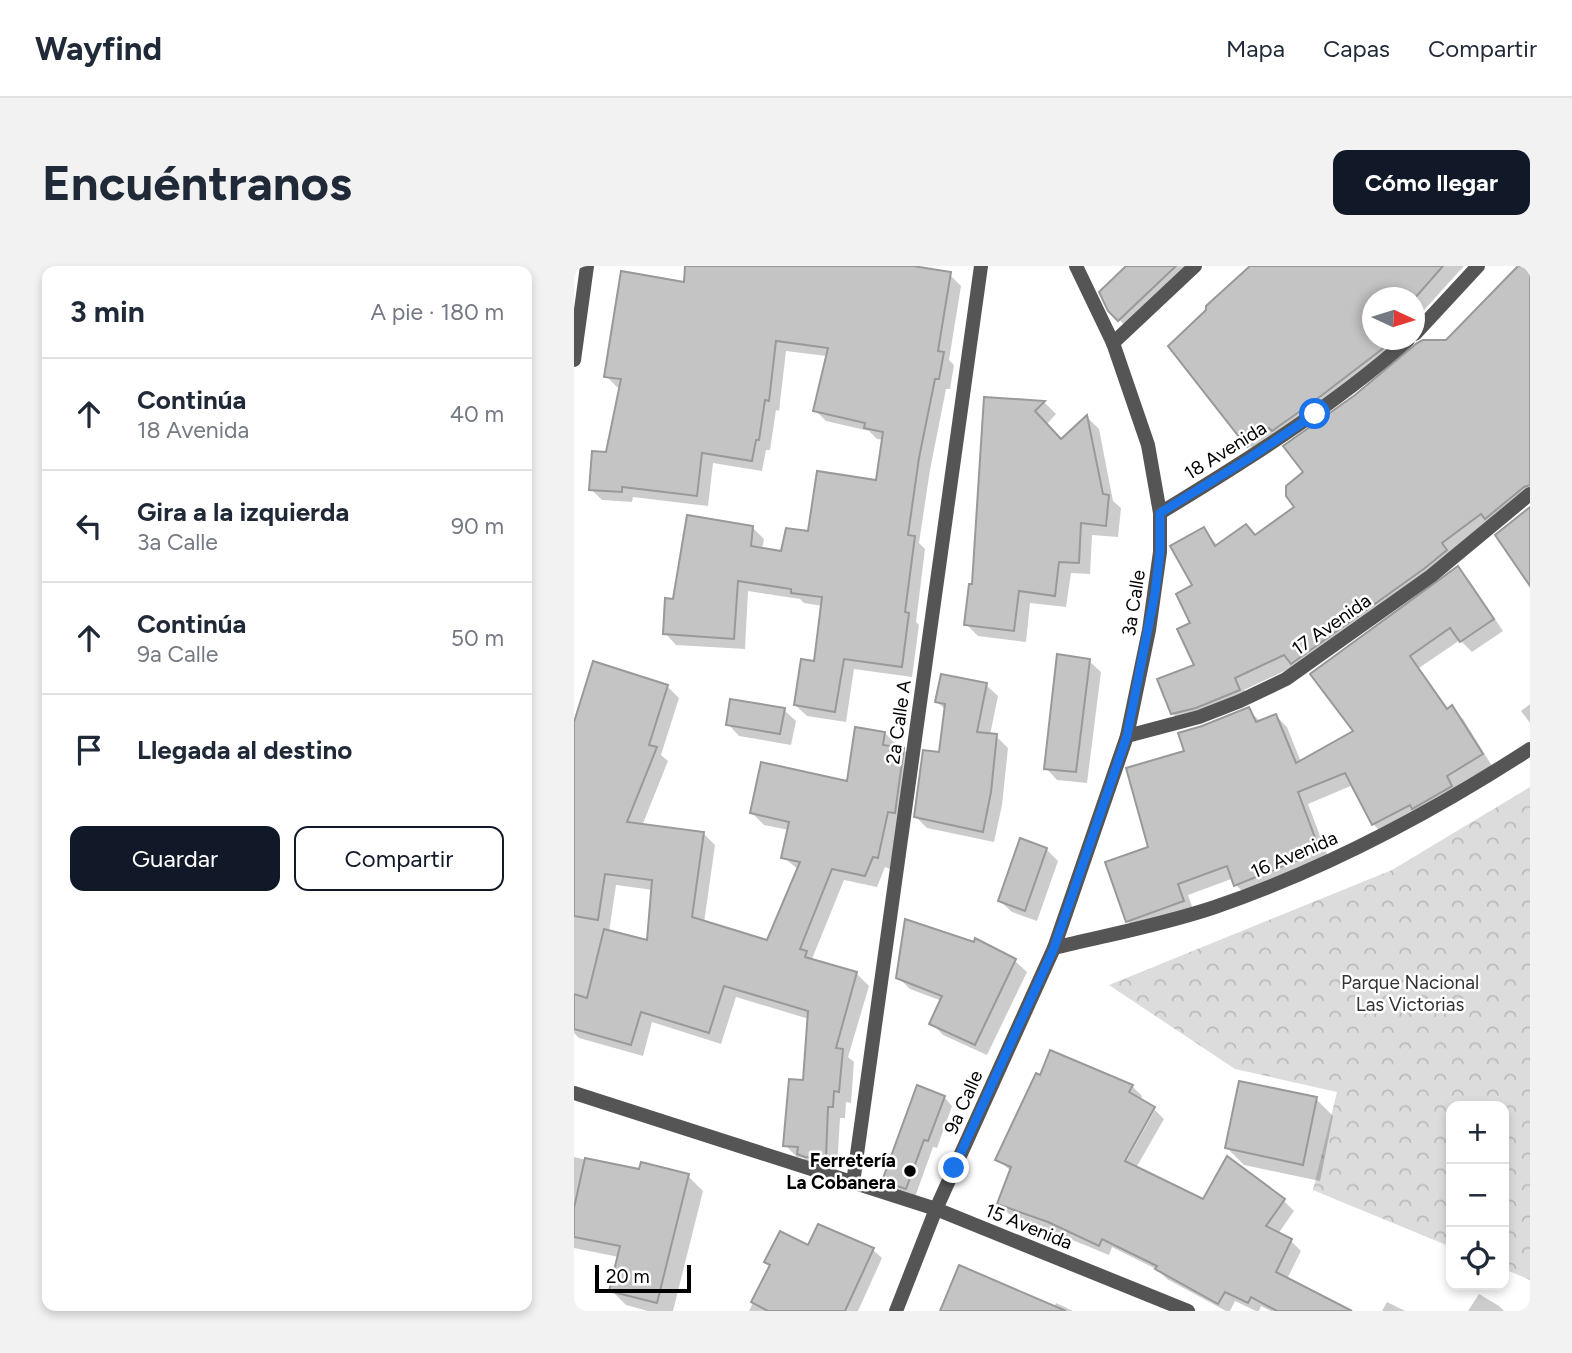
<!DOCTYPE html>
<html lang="es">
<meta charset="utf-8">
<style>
:root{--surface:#fff;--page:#f2f2f3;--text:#1f2937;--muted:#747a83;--line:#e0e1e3;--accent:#111827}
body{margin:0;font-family:Figtree,sans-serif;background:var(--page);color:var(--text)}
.controls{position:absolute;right:21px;bottom:21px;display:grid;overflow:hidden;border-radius:14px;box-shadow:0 4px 10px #0003}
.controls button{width:63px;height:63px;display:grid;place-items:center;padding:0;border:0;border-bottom:2px solid var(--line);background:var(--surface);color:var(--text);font:35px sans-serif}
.compass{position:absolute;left:788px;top:21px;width:63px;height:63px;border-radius:50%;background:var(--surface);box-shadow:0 4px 10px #0003;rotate:94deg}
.scale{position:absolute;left:21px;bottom:18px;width:96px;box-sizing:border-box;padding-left:7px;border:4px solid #000;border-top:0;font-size:19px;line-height:24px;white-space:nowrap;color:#000;-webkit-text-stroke:5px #fff;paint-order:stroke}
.stop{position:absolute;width:21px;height:21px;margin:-16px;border:5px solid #1a73e8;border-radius:50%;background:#fff}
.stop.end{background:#1a73e8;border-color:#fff;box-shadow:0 2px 7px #0008}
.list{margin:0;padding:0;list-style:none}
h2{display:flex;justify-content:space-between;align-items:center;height:91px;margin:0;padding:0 28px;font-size:30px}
h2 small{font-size:23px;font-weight:400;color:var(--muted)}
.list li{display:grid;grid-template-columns:46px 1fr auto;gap:21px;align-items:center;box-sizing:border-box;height:112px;padding:0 28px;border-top:2px solid var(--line)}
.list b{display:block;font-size:26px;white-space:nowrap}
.list p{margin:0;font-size:23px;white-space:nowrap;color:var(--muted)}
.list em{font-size:23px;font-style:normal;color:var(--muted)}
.actions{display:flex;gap:14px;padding:21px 28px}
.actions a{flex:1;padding:16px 0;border:2px solid var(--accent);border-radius:14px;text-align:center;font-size:24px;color:var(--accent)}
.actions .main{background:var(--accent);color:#fff}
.icon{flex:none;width:38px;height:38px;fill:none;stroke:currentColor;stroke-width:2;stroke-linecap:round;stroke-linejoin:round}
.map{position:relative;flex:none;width:956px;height:1045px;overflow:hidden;border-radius:14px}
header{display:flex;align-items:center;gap:42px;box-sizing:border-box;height:98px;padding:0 35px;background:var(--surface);border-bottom:2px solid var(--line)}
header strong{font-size:33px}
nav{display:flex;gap:38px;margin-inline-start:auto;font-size:24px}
.intro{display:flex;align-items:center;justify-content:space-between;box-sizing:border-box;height:168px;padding:0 42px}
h1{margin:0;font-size:49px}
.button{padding:18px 32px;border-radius:14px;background:var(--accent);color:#fff;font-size:24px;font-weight:700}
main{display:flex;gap:42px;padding:0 42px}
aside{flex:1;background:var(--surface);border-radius:14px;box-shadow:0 4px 10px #0003}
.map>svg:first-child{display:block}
</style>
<header>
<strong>Wayfind</strong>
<nav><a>Mapa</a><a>Capas</a><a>Compartir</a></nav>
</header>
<div class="intro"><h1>Encuéntranos</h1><a class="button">Cómo llegar</a></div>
<main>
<aside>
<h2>3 min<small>A pie · 180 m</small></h2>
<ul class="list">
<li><svg class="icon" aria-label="ahead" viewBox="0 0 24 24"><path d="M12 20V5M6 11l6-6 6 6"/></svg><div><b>Continúa</b><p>18 Avenida</p></div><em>40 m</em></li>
<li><svg class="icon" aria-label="left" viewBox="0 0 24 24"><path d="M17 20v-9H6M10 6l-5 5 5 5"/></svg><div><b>Gira a la izquierda</b><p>3a Calle</p></div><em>90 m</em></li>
<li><svg class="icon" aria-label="ahead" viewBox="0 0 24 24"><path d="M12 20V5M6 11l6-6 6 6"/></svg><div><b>Continúa</b><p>9a Calle</p></div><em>50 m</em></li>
<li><svg class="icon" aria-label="arrive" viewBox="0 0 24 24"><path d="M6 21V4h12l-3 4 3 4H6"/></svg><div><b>Llegada al destino</b></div></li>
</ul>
<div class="actions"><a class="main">Guardar</a><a>Compartir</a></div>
</aside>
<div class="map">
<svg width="956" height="1045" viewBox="0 0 956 1045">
<defs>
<pattern id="forest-crowns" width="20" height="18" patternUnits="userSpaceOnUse" patternTransform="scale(1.75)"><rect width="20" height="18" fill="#dcdcdc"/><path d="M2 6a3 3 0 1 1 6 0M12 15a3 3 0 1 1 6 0" fill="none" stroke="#bbb"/></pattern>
</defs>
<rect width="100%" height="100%" fill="#fff"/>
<!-- forest -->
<polygon fill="url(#forest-crowns)" points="956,521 956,1014 930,1003 930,840 877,840 877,981 739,924 763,826 661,803 535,719 818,604"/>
<!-- shadow -->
<g fill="#0003" fill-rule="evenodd">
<polygon points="199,0 327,0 376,9 387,20 375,94 380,99 376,123 372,123 356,204 345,277 351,283 342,356 345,359 338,411 280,403 272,456 233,450 221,439 241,397 249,340 230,337 226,333 174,325 171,383 102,379 91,367 101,335 179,262 190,273 188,284 208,287 304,216 310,174 303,173 295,165 252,155 241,144 253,90 212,85 205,145 202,144 196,184 192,184 188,205 139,197 134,240 59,231 58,236 28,234 17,223 34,188 47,122 43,121 32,110 195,37"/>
<polygon points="555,0 624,0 555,64 536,44"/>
<polygon points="676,0 890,0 841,54 841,32 799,32 799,74 837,74 685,191 596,80 634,45 634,41"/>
<polygon points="944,0 956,0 956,235 721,400 670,424 676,435 610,459 598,447 623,400 618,357 621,320 629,263 644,280 682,270 722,241 859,97 896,51"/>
<polygon points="412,133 470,136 482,148 472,159 487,175 513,151 525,163 539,235 547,242 544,271 518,269 516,308 497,307 492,341 456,337 452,376 404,370 392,358 400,320"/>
<polygon points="884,303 895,314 929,365 898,386 886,374 845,402 875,444 878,442 889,453 918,500 810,569 799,558 779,519 734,538 756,596 673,630 662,619 660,612 614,629 620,646 565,666 553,655 576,582 613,486 629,462 674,444 686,455 702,450 713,461 727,496 781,465"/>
<polygon points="515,395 527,406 513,517 483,514 472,502"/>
<polygon points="412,419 424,430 416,469 422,470 434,482 428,539 420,576 353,562 342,551 366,488 372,444 363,436"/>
<path d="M93,420L105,432L87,489L94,495L68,560L129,567L141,579L130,657L194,676L225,604L209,591L215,564L190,559L178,547L275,517L311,467L323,479L322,482L329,483L341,495L316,603L311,601L303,621L270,614L238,693L283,708L295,720L274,791L280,796L277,837L272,836L271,852H266L263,903L237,900L229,892L223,891L211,879L231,815L235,753L162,731L147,778L78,756L69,790L5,772L0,767V456ZM42,619L79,624L75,676L35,666Z"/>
<polygon points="956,438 956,457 947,445"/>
<polygon points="210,444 222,455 217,479 165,470 154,458"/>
<polygon points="472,583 484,595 463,655 438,646 426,635"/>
<polygon points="402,675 441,695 453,706 413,789 369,769 358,757 368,735 336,723 324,711 401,678"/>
<polygon points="558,820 568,830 566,835 581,843 578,843 545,901 548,903 581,844 590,853 562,902 630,935 653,893 710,935 720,945 704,968 717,975 727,985 713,1013 775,1045 697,1045 687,1040 685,1045 682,1045 661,1035 656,1045 652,1045 593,1013 584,1004 538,981 535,989 435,948 425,938 437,905 423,893"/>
<polygon points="370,831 378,840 363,882 359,881 341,931 319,923 310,914"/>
<polygon points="742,833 759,850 746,915 670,899 653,882"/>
<polygon points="0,891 66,906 114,910 129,925 99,1045 74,1045 52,1039 37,1024 45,991 0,982"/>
<polygon points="235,981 299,984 308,992 284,1045 175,1045 197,1000"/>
<polygon points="905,1028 925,1040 930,1045 894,1045"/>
<polygon points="813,1036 831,1045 808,1045"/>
<polygon points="482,1037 499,1045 368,1045 480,1042"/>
</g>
<!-- building -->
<g fill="#c4c4c4" stroke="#999" stroke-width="2">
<polygon points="111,0 339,0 377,6 364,85 370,86 365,113 361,113 345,192 334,269 341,270 331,346 335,347 328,401 270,393 261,446 220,439 227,393 240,395 248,331 217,327 217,323 164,315 160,373 89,368 91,332 99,333 113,249 179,260 177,280 207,285 212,262 234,265 243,205 302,214 309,166 290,162 291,157 239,145 254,82 202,75 195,135 191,134 185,174 182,174 178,195 128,187 123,230 48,221 48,226 15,224 18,185 32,186 47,113 30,111 47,5 110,16"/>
<polygon points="552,0 602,0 544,55 534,45 525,26"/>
<polygon points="676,0 869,0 841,32 799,32 799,74 820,74 739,136 698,165 695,162 673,181 594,80 632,44 632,40"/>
<polygon points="944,0 956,0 956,219 950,221 911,253 907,248 868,277 873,284 851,302 717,398 710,389 661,412 666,424 622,442 597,448 583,413 620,399 603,363 616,357 602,328 618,319 596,280 630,261 641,280 672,258 681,269 720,241 712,230 712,220 729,206 709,180 781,129 843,77 849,74 872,74"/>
<polygon points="410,131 471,135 461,145 487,173 513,149 529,228 535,229 532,260 507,257 505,297 485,296 481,330 445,325 440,365 390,359 395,318 398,318"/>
<polygon points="956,241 956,320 921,269"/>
<polygon points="884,300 920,353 886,376 876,362 836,390 873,443 878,439 909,488 873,510 878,520 838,543 836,539 798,559 771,507 724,526 746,585 660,620 653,600 604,618 610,635 552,656 531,596 574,581 552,502 610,485 604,467 628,460 675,441 682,456 702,448 722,497 779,465 736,408"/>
<polygon points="483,388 516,393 502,506 470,503"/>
<polygon points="19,395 94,419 75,479 83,481 53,556 130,566 118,651 193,674 226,596 207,592 215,556 176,547 187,496 273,515 281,461 311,466 309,479 330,482 321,547 314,546 304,592 299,591 291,610 258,603 226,683 233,685 231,691 283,706 262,782 269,783 265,826 260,825 259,841 254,841 252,892 231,891 223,888 224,881 209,880 215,813 229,814 234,745 150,720 135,767 67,746 57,779 0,763 0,728 13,732 30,663 73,674 78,614 31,608 24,654 0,650 0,456"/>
<polygon points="367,408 413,417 403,466 423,468 417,526 409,566 340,551 349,484 365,486 371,438 361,436"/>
<polygon points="156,433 211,442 206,468 152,459"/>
<polygon points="446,572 473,582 451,645 424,635"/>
<polygon points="331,653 400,676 401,672 442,693 401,779 355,758 368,730 322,712"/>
<polygon points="476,784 559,819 555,826 581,841 551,895 629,933 653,890 711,933 692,960 718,973 702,1006 778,1045 703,1045 677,1031 674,1037 651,1026 644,1038 581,1003 583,1000 528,973 525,980 474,956 423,938 437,901 421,894 462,807 466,809"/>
<polygon points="665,815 743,831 729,899 651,882"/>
<polygon points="343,819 371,830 354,875 350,874 332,923 308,915"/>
<polygon points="11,892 65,903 67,896 115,908 83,1037 35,1025 46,980 0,971 0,942"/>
<polygon points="244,958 300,982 271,1045 194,1045 177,1036 196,999 190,996 206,965 234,979"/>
<polygon points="385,999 492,1045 366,1045"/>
</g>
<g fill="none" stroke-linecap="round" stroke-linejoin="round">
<!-- street -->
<g stroke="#555" stroke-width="14">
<polyline points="841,68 904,0"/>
<polyline points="539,77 621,0"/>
<polyline points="0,94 13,0"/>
<path d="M586,247C673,194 758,141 834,74"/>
<polyline points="553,470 625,451 666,435 712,413 857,310 956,228"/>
<path d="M480,682C533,669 588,659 641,641C752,603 857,547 956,483"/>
<polyline points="0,827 362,943 614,1045"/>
<polyline points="279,917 407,0"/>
<polyline points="322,1045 362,943 480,682 553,470 575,364 586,286 586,247 574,179 539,77 502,0"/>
</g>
</g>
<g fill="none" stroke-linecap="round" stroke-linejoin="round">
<!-- route -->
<polyline stroke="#1a73e8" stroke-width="9" points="380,902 480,682 553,470 581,327 586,286 586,247 674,193 741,148"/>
</g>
<!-- markers -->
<circle fill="#000" stroke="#fff" stroke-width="2.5" cx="336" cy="905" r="7"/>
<g text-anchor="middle" stroke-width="5" stroke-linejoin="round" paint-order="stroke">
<!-- street labels -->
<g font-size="19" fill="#000" stroke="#fff">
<text transform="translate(651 184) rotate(-32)" y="7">18 Avenida</text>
<text transform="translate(559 337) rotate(-81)" y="7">3a Calle</text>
<text transform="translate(757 358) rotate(-35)" y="7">17 Avenida</text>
<text transform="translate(324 456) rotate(-82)" y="7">2a Calle A</text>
<text transform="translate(720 588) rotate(-23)" y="7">16 Avenida</text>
<text transform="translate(389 836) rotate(-66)" y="7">9a Calle</text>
<text transform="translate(455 960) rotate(22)" y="7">15 Avenida</text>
</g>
<!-- park labels -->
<g font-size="19" fill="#333" stroke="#fff">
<text x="836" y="723">Parque Nacional<tspan x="836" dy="22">Las Victorias</tspan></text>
</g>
<!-- poi labels -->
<g font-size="19" font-weight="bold" fill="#000" stroke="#fff" text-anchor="end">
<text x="322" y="901">Ferretería<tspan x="322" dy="22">La Cobanera</tspan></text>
</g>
</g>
</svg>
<div class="controls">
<button>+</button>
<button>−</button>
<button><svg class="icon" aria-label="locate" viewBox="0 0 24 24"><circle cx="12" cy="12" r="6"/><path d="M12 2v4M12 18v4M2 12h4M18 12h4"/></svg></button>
</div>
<svg class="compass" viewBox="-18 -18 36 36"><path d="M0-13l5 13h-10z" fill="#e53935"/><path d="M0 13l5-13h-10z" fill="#747a83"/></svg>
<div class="scale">20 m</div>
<div class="stop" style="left:741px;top:148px"></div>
<div class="stop end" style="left:380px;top:902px"></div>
</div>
</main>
